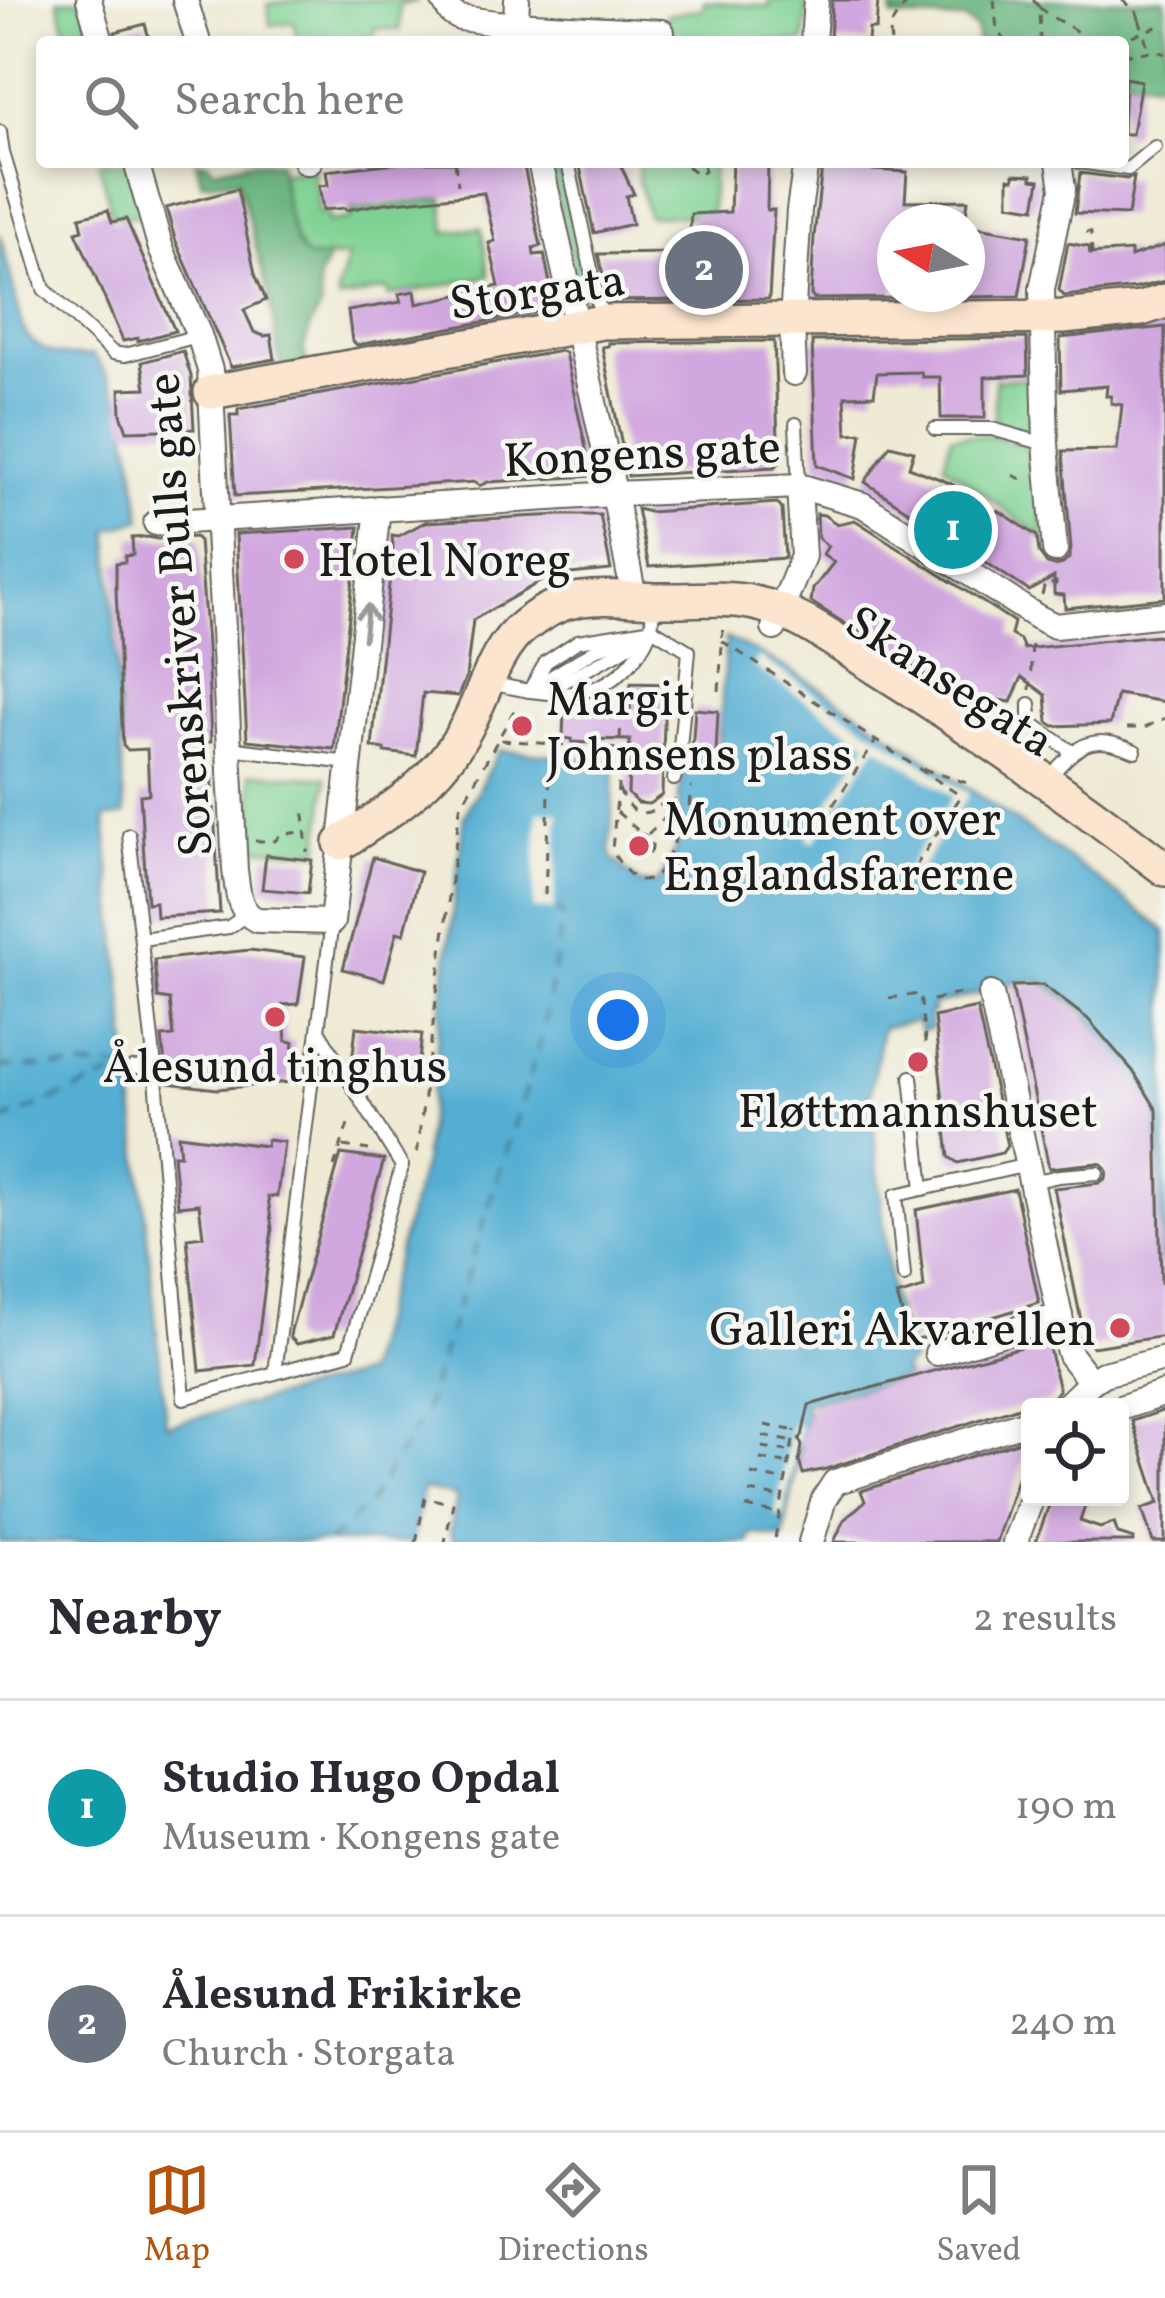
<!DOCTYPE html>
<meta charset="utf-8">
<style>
:root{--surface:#fff;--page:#f7f7f7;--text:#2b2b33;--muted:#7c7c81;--line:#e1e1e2;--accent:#b45309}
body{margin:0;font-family:Vollkorn,serif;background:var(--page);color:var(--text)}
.controls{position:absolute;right:36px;bottom:36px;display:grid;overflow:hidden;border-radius:12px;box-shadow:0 6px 18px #0003}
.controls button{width:108px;height:108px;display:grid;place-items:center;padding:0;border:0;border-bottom:3px solid var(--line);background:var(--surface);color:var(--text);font:60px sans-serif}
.compass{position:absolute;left:877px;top:204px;width:108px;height:108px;border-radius:50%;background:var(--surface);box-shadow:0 6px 18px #0003;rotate:280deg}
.you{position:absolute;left:618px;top:1020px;width:42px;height:42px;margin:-30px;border:9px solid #fff;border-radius:50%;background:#1a73e8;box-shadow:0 0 0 18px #1a73e833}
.badge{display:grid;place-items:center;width:78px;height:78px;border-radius:50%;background:var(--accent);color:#fff;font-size:39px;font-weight:700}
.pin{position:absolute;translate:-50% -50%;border:6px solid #fff;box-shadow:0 3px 12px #0006}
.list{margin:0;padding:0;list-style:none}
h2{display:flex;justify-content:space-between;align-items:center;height:156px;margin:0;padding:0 48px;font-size:51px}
h2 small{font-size:39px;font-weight:400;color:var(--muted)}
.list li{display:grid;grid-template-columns:78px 1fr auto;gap:36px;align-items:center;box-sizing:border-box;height:216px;padding:0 48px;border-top:3px solid var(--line)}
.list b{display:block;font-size:45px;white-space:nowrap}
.list p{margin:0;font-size:39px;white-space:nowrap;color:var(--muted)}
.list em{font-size:39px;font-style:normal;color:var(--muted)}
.icon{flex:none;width:66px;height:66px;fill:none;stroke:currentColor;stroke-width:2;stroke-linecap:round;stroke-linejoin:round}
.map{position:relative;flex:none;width:1165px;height:1542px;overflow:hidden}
.search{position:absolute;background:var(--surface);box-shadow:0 6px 18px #0003;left:36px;right:36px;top:36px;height:132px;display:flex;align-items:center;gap:30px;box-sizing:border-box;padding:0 42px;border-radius:12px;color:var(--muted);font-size:45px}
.sheet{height:588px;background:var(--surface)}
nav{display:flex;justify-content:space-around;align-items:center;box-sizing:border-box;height:168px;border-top:3px solid var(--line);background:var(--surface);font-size:33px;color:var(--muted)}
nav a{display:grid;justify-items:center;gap:6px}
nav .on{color:var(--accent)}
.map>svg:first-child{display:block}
</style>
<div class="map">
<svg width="1165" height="1542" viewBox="0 0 1165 1542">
<rect width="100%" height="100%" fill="#f6f6f2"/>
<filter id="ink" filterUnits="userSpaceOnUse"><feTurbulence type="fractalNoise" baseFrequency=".00833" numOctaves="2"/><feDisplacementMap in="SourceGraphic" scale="24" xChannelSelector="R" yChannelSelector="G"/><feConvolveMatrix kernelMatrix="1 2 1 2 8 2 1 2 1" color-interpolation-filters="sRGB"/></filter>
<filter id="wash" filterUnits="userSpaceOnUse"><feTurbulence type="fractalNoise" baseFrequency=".004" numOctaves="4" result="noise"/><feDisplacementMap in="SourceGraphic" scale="48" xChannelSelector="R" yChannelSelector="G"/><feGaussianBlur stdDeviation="2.7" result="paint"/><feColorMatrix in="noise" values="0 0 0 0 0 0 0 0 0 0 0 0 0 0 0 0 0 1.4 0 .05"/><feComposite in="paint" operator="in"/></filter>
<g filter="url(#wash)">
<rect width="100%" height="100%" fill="#efead4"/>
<!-- green -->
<g fill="#7ed192" stroke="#4d7657" stroke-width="3">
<polygon points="58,0 82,0 94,42 69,42"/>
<polygon points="299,0 417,0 417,1 399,5 400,30 375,28 373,42 344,42 343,39 298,42 294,22 270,25 268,4"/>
<polygon points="770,0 808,0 804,42 664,42 666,15 703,9 704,1 769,7"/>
<polygon points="99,162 129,162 145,217 112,215"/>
<polygon points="639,162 713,162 711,215 648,216 638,180"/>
<path d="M313,167L319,213H329L328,222L351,219L350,211L443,199L446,232L481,228L489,276L389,296L387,289L338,300L337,292L348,257C337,257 318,261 308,257C291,251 284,191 281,173Z"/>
<polygon points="563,174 589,293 588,297 584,298 580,296 553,176"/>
<polygon points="1031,378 1033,434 994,424 995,380"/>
<polygon points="992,435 1037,451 1043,538 944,464 951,436"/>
<polygon points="251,773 327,778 319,852 255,848"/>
</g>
<!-- forest -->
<g fill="#66b37c" stroke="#41684c" stroke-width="3">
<polygon points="893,0 1165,0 1165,84 1123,76 1123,42 977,42 977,30 965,20 892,17"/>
<path d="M196,162H207L214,169L248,162H279C283,181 289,250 308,257C315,259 322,257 329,257L318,279L321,307L311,324L303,350L308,364L281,369L270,300L238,180L202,183Z"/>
</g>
<!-- water -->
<path fill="#55afd3" stroke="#386678" stroke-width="3" d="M0,233L24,331C41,356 65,358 93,355C130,400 133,463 142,519L109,530L125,815L105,818L166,1422L168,1425L364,1374L423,1163L464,816L499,750L615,761L610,850L612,858L640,884L656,883L662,877L679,841V795L685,762H690L691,753L718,754L726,638C808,674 882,728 955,779C1026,828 1097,877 1165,931V1262H1161L1157,1110L1086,1013L1042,981H1012V985L932,1005L933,1012L929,1013L931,1029L920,1032L917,1021L882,1028L870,1095L891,1295L912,1361L903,1368L906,1378L804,1403L806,1416L783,1539L752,1533L749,1542H455L450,1532L457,1496L423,1489L412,1542H0Z"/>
<!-- pier -->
<g fill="#efead4">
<polygon points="759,657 969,794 918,872 909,866 953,796 877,746 813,843 806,838 868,742 753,666"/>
<polygon points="538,811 559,812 554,910 533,909"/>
<polygon points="792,1424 800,1426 783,1517 775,1515"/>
</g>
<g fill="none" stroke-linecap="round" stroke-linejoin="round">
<!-- ferry -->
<g stroke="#335765" stroke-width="3" stroke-dasharray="15 12" stroke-linecap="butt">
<polyline points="0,1067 130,1068"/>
<polyline points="0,1122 126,1070"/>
<polyline points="329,1542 369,1503 424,1412 542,1036 563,915 545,895"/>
</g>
</g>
<g id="blocks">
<!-- building -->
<g fill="#d1a7df">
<polygon points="832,0 878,0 876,29 869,29 868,42 830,42"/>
<polygon points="145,24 150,42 117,42 115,32"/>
<polygon points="1125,78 1141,81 1132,134 1123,134"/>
<polygon points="404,162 523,162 541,246 533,248 534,255 544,254 554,303 549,310 357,345 352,341 348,311 401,302 399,294 415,291 417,304 499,286 489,243 495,241 484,193 385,203 346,210 345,208 323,210 319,186 328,185 326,171"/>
<polygon points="579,162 619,162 634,194 626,196 632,224 594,233"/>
<polygon points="732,162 768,162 767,210 774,210 769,299 609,301 598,254 675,253 675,240 689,240 691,214 730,212"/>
<polygon points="822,167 907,172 905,201 968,200 965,222 895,222 895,298 814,299 811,295 814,237"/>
<polygon points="1080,173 1127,179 1134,177 1128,215 1075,213"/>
<polygon points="1014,174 1032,175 1032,179 1040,180 1035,208 1009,204 1009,178 1014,179"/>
<polygon points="237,189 255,274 266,300 244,310 254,332 264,336 271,335 275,359 231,367 175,239 166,208"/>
<polygon points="108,210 112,222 126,219 175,331 138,341 138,338 123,341 76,232 83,230 80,217"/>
<polygon points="967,225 1030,236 1019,296 967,297"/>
<polygon points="1068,243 1089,247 1090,254 1131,251 1131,257 1165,245 1165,281 1137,288 1064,296 1059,290"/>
<polygon points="1165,327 1165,598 1065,608 1064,595 1054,594 1054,577 1029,591 865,482 890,445 914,451 909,467 950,483 995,514 998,510 1037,536 1039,553 1047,564 1055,566 1063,564 1069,558 1071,549 1063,451 1117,450 1122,405 1111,403 1111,396 1106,396 1107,386 1061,390 1060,338"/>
<polygon points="1027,338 1028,375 985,377 985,418 941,418 940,377 922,377 921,372 877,373 874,395 845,396 847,434 862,433 855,479 817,465 812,341"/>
<polygon points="774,341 779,463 774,467 628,476 602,347 608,346 608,343"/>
<polygon points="183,351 191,376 194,429 127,431 121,414 120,389 146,388 142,362"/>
<polygon points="561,351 565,353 592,476 488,482 479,486 476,482 235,496 230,415 238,415 238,409"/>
<polygon points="777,503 782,509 785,558 649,567 637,509 649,512"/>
<polygon points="817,514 824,515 837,524 855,520 1014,622 1011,635 1020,640 1024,649 1157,635 1165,639 1165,702 1117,694 1110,724 1054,726 1048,722 1046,695 1022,677 1011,702 984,698 981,707 967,701 811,602 813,589 834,562 823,554 828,546 818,538"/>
<polygon points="560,515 600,515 611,570 550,576 473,620 466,677 458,696 423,693 416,756 385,752 385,749 372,747 393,547 392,535 399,536 425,522"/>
<polygon points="359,527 334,749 247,740 236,534"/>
<polygon points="148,537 157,539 195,537 199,541 207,645 211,742 202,743 203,776 212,776 220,913 156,917 155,902 147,903 140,795 149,794 147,749 128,750 123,746 116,589 116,563 125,562 125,556 133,555 132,538"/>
<polygon points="631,683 665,684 662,795 649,804 638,803 628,794 630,740 591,739 591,743 572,742 572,739 563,738 564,712 573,713 573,710 592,710 592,713 630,714"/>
<polygon points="695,709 718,711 716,753 692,752"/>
<polygon points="266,855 312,860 308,893 262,889"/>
<polygon points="373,857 420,872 404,934 397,932 384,980 343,969"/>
<polygon points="250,950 305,957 298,1004 283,1005 286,1041 294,1042 289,1082 217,1089 167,1083 162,1037 174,1036 170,1000 158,998 154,960"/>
<polygon points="1043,985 1088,1019 1133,1071 1157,1110 1161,1282 1165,1281 1165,1336 1093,1347 1085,1340 1054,1188 1099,1183 1106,1178 1107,1171 1102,1164 1097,1163 1049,1168 1012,986"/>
<polygon points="977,1008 1007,1146 1002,1153 958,1163 949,1157 934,1017"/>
<polygon points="356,1027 422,1034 418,1069 352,1062"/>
<polygon points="178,1135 266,1146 267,1140 284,1142 277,1196 268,1197 272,1229 255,1365 200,1371 187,1238 203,1236 199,1204 178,1206 173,1155 180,1155"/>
<polygon points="341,1154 384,1160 334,1335 297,1344 290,1337 291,1330"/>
<polygon points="1015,1189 1039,1303 910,1342 897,1296 924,1288 916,1210"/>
<polygon points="1047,1340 1059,1390 1049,1402 1025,1405 826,1469 803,1474 799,1461 802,1446 799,1439 802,1436 809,1405"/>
<polygon points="1165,1410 1165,1542 1153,1542 1142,1509 1159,1503 1132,1421"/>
<polygon points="1020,1441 1027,1449 996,1542 834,1542 844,1520 865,1501 861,1491"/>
<polygon points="1052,1497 1088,1497 1080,1521 1100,1528 1114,1523 1118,1534 1134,1539 1133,1542 1036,1542"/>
</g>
</g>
</g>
<g filter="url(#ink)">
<use href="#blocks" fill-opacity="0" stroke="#66645c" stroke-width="3"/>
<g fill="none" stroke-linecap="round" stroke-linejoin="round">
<!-- lane casing -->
<g stroke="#66645c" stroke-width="16">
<g id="lane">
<polyline points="0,132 3,153 44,289 113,353 125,355 198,336"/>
<polyline points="568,162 602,320"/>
<polyline points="1079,162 1128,169 1155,147"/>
<polyline points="796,424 799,486"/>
<polyline points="935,429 992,429 1045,444"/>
<polyline points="653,629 689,651 679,758 674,779"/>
<path d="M490,683C546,695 598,708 637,655C650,637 654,624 652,603"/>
<polyline points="531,689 598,648 629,638"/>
<polyline points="529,691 546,662 578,641 653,629"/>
<polyline points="545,692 619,652 652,630"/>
<polyline points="1030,704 1030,722 1072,752"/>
<polyline points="230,748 348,763"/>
<path d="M1049,777C1080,744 1090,732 1135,751"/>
<polyline points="129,835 155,1067 184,1398 348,1353 402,1166 318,1030 332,922"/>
<polyline points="141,939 229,927 246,915"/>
<polyline points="132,1068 155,1067"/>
<polyline points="911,1077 923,1189"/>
<polyline points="1032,1182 1059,1176 1097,1173"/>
<polyline points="904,1276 896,1195 1027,1165"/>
<polyline points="275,1373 318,1030"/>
</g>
</g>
<!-- street casing -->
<g stroke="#66645c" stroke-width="28">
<g id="street">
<polyline points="89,0 101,42"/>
<polyline points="185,0 198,42"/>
<polyline points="443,0 451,13 460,18 496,23 662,32"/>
<polyline points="515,40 517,0"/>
<polyline points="813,42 816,0"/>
<path d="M136,162L161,249L199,335L210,370L235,870C238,890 237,911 257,920L332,922L378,508"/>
<polyline points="306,162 309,162"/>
<polyline points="540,162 611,478 634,598"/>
<polyline points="794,373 792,322 799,210 806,162"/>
<polyline points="156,523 613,494 799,486 863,505 1037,617 1055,626 1165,614"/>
<polyline points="1055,550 1046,444 1042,289 1063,189 1059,162"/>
<polyline points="774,628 803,556 799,486"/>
<polyline points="991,994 1065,1340 1070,1355 1091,1382"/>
<polyline points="937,1353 1060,1316"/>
<polyline points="1065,1407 1091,1382 1103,1374 1165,1359"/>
<polyline points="1120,1408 1165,1393"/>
<polyline points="811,1542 824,1499 835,1482 1030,1421"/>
<polyline points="1015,1542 1032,1497"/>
</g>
</g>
<!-- secondary casing -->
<g stroke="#66645c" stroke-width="38">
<g id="secondary">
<polyline points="211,392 602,322 1063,317 1141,309 1165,301"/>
<path d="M341,843C387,813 434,784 462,735C483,701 492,651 524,626C569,590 602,597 654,600C687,601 722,596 754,603C798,612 837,643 874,666C975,729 1071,797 1165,869"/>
</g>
</g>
<!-- path -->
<g stroke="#66645c" stroke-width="3" stroke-dasharray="9 9" stroke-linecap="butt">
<polyline points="994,0 997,30 1005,42"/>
<polyline points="1033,0 1039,7 1040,42"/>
<polyline points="1122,0 1136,10 1139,19"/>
<path d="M1039,7C1054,22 1075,25 1087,42"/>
<polyline points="685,42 717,42"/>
<path d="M891,42C887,24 898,13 910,0"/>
<polyline points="1115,42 1165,24"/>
<path d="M1123,53C1139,57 1149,46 1165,54"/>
<polyline points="455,162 458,185"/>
<polyline points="687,166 699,175 704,171 703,162"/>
<polyline points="1086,232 1091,232 1092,257 1098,257"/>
<polyline points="1013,475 1027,482"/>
<polyline points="1042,595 1045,583 1056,584 1056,575"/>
<polyline points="722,641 961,796 917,864"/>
<polyline points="1030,690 1032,640"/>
<polyline points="719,691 723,630"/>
<path d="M622,694L618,787L612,850C625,876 649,897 665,862C669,854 675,845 675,836C677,823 674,809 674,797"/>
<polyline points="1127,728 1144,728 1165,718"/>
<polyline points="501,740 617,749"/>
<polyline points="923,769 967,783 971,778"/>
<path d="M619,789C629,817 650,821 668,797"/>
<polyline points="689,806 691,787"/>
<polyline points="617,812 641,833"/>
<polyline points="304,813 307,852"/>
<polyline points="648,834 671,812"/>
<circle cx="640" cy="846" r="12"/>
<polyline points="813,835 875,742"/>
<polyline points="255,841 275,841 280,835 305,831"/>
<polyline points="545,895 551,744"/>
<polyline points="889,998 920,994 928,1070 924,1072"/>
<polyline points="933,1000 966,992"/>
<polyline points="343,1146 369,1150"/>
<polyline points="417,1153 460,808 516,707"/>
<polyline points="334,1167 350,1118"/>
<polyline points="765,1425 791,1430"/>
<polyline points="763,1436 789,1441"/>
<polyline points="762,1447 787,1451"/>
<polyline points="760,1459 785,1463"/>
<polyline points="751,1474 782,1480"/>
<polyline points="749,1492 778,1497"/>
<polyline points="746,1507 775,1513"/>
<polyline points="775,1538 795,1430"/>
<polyline points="416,1542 425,1498 453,1503 445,1542"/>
</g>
<!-- lane -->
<use href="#lane" stroke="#fff" stroke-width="12"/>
<!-- street -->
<use href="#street" stroke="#fff" stroke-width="24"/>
<!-- secondary -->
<use href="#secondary" stroke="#fce5cf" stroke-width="33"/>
<!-- path-bridge -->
<polyline stroke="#66645c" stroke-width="3" stroke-dasharray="9 9" stroke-linecap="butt" points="1139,19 1149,50"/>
</g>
<!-- one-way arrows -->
<defs><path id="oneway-shaft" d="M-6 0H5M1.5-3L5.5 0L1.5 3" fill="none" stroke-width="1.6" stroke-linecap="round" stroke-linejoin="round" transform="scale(3)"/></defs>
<use stroke="#999" href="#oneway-shaft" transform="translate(366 622) rotate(-84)"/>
</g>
<!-- markers -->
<g fill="#d1495b" stroke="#f6f6f2" stroke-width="4.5">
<circle cx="294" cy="559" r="12"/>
<circle cx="522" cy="726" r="12"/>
<circle cx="639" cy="846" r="12"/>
<circle cx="275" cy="1017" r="12"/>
<circle cx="918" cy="1062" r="12"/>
<circle cx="1120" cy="1328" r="12"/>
</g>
<g text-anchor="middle" stroke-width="9" stroke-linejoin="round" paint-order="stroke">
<!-- street labels -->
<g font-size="48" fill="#1c1c1c" stroke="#f6f6f2">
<text transform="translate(537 290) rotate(-8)" y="17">Storgata</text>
<text transform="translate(642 452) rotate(-3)" y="17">Kongens gate</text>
<text transform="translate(178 615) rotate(-94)" y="17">Sorenskriver Bulls gate</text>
<text transform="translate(951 680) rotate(33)" y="17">Skansegata</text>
</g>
<!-- poi labels -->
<g font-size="48" fill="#1c1c1c" stroke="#f6f6f2" text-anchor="start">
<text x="318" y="576">Hotel Noreg</text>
<text x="546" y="715">Margit<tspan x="546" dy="55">Johnsens plass</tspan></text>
<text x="663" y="835">Monument over<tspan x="663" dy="55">Englandsfarerne</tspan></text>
<text x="275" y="1082" text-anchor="middle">Ålesund tinghus</text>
<text x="918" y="1127" text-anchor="middle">Fløttmannshuset</text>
<text x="1096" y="1345" text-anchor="end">Galleri Akvarellen</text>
</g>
</g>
</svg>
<div class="controls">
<button><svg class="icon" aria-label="locate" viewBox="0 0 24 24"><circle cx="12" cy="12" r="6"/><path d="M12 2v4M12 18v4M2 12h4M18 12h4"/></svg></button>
</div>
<svg class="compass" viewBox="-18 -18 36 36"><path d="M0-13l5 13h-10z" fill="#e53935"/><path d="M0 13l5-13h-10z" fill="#7c7c81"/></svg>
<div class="you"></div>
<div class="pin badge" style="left:953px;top:530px;background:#0f9aa8">1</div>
<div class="pin badge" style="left:704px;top:270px;background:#6b7280">2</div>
<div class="search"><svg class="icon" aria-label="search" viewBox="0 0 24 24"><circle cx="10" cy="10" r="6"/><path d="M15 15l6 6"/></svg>Search here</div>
</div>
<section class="sheet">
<h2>Nearby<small>2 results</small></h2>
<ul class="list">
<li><span class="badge" style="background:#0f9aa8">1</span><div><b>Studio Hugo Opdal</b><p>Museum · Kongens gate</p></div><em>190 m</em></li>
<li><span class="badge" style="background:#6b7280">2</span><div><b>Ålesund Frikirke</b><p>Church · Storgata</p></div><em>240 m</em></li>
</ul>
</section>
<nav>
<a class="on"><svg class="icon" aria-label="map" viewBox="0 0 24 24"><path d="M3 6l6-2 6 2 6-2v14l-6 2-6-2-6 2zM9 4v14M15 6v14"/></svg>Map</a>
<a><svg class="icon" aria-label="directions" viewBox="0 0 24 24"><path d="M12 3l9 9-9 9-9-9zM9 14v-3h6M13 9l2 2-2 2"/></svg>Directions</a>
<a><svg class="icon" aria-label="saved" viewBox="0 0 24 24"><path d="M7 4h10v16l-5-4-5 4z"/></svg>Saved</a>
</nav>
